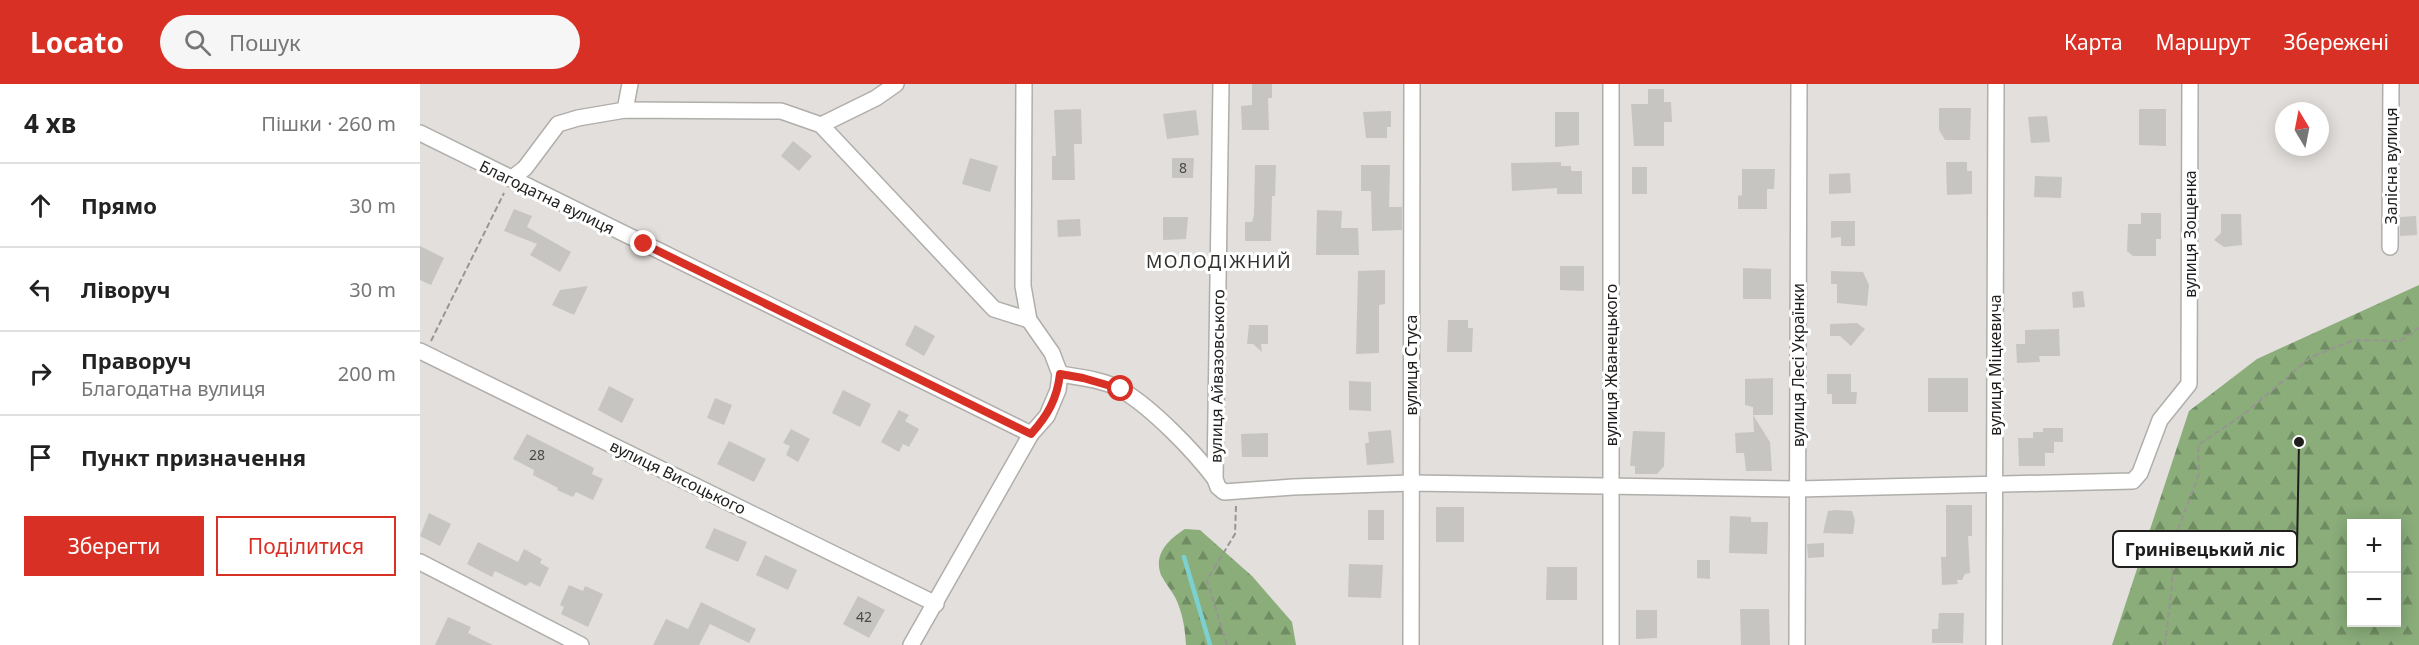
<!DOCTYPE html>
<html lang="uk">
<meta charset="utf-8">
<style>
:root{--surface:#fff;--page:#f6f6f6;--text:#222;--muted:#767676;--line:#e0e0e0;--accent:#d93025}
body{margin:0;font-family:"Noto Sans",sans-serif;background:var(--page);color:var(--text)}
.controls{position:absolute;right:18px;bottom:18px;display:grid;overflow:hidden;border-radius:0px;box-shadow:0 3px 15px #0003}
.controls button{width:54px;height:54px;display:grid;place-items:center;padding:0;border:0;border-bottom:2px solid var(--line);background:var(--surface);color:var(--text);font:30px sans-serif}
.compass{position:absolute;left:1855px;top:18px;width:54px;height:54px;border-radius:50%;background:var(--surface);box-shadow:0 3px 15px #0003;rotate:350deg}
.stop{position:absolute;width:18px;height:18px;margin:-14px;border:4px solid #d93025;border-radius:50%;background:#fff}
.stop.end{background:#d93025;border-color:#fff;box-shadow:0 2px 6px #0008}
.list{margin:0;padding:0;list-style:none}
h2{display:flex;justify-content:space-between;align-items:center;height:78px;margin:0;padding:0 24px;font-size:26px}
h2 small{font-size:20px;font-weight:400;color:var(--muted)}
.list li{display:grid;grid-template-columns:39px 1fr auto;gap:18px;align-items:center;box-sizing:border-box;height:84px;padding:0 24px;border-top:2px solid var(--line)}
.list b{display:block;font-size:22px;white-space:nowrap}
.list p{margin:0;font-size:20px;white-space:nowrap;color:var(--muted)}
.list em{font-size:20px;font-style:normal;color:var(--muted)}
.actions{display:flex;gap:12px;padding:18px 24px}
.actions a{flex:1;padding:14px 0;border:2px solid var(--accent);border-radius:0px;text-align:center;font-size:21px;color:var(--accent)}
.actions .main{background:var(--accent);color:#fff}
.icon{flex:none;width:33px;height:33px;fill:none;stroke:currentColor;stroke-width:2;stroke-linecap:round;stroke-linejoin:round}
.map{position:relative;flex:none;width:1999px;height:561px;overflow:hidden}
header{display:flex;align-items:center;gap:36px;box-sizing:border-box;height:84px;padding:0 30px;background:var(--accent);color:#fff}
header strong{font-size:28px}
nav{display:flex;gap:33px;margin-inline-start:auto;font-size:21px}
.search{width:420px;height:54px;background:var(--page);display:flex;align-items:center;gap:15px;box-sizing:border-box;padding:0 21px;border-radius:33px;color:var(--muted);font-size:22px}
main{display:flex}
aside{flex:1;background:var(--surface)}
.map>svg:first-child{display:block}
</style>
<header>
<strong>Locato</strong>
<div class="search"><svg class="icon" aria-label="search" viewBox="0 0 24 24"><circle cx="10" cy="10" r="6"/><path d="M15 15l6 6"/></svg>Пошук</div>
<nav><a>Карта</a><a>Маршрут</a><a>Збережені</a></nav>
</header>
<main>
<aside>
<h2>4 хв<small>Пішки · 260 m</small></h2>
<ul class="list">
<li><svg class="icon" aria-label="ahead" viewBox="0 0 24 24"><path d="M12 20V5M6 11l6-6 6 6"/></svg><div><b>Прямо</b></div><em>30 m</em></li>
<li><svg class="icon" aria-label="left" viewBox="0 0 24 24"><path d="M17 20v-9H6M10 6l-5 5 5 5"/></svg><div><b>Ліворуч</b></div><em>30 m</em></li>
<li><svg class="icon" aria-label="right" viewBox="0 0 24 24"><path d="M7 20v-9h11M14 6l5 5-5 5"/></svg><div><b>Праворуч</b><p>Благодатна вулиця</p></div><em>200 m</em></li>
<li><svg class="icon" aria-label="arrive" viewBox="0 0 24 24"><path d="M6 21V4h12l-3 4 3 4H6"/></svg><div><b>Пункт призначення</b></div></li>
</ul>
<div class="actions"><a class="main">Зберегти</a><a>Поділитися</a></div>
</aside>
<div class="map">
<svg width="1999" height="561" viewBox="0 0 1999 561">
<defs>
<pattern id="forest-firs" width="22" height="20" patternUnits="userSpaceOnUse" patternTransform="scale(1.5)"><rect width="22" height="20" fill="#8aad7a"/><path d="M5 1l3.5 6h-7zM16 11l3.5 6h-7z" fill="#708c63"/></pattern>
</defs>
<rect width="100%" height="100%" fill="#e2dfdc"/>
<!-- forest -->
<g fill="url(#forest-firs)" fill-rule="evenodd">
<path d="M1999,201V561H1692L1769,327L1837,275ZM1932,440H1976V538H1932Z"/>
<path d="M765,445L780,446L832,492L872,538L876,561H766C765,544 763,531 756,515C752,507 745,499 741,491C733,470 749,455 765,445Z"/>
</g>
<g fill="none" stroke-linecap="round" stroke-linejoin="round">
<!-- stream -->
<polyline stroke="#7cd0d0" stroke-width="4.5" points="764,473 790,561"/>
</g>
<!-- building -->
<g fill="#c7c5c2">
<polygon points="832,0 852,0 852,14 848,14 849,46 822,46 821,22 832,21"/>
<polygon points="1228,5 1244,5 1244,18 1251,18 1252,38 1244,38 1244,62 1214,62 1211,20 1228,20"/>
<polygon points="1519,24 1551,24 1550,56 1525,56 1519,46"/>
<polygon points="661,25 662,60 654,60 655,96 632,96 632,72 636,72 634,26"/>
<polygon points="1719,25 1746,25 1746,62 1719,61"/>
<polygon points="776,26 779,51 747,55 743,30"/>
<polygon points="971,27 971,43 967,43 967,54 946,54 943,28"/>
<polygon points="1135,28 1159,28 1159,61 1135,63"/>
<polygon points="1627,32 1630,58 1611,59 1608,33"/>
<polygon points="373,57 392,72 379,87 361,72"/>
<polygon points="550,74 578,82 570,108 542,100"/>
<polygon points="752,74 774,74 773,94 752,94"/>
<polygon points="1141,78 1141,82 1151,82 1151,87 1162,87 1162,110 1137,110 1137,104 1092,107 1091,79"/>
<polygon points="1526,78 1547,78 1547,87 1552,87 1552,110 1527,111"/>
<polygon points="835,81 856,81 855,112 852,112 851,157 825,157 825,138 832,138 834,131"/>
<polygon points="941,81 970,81 969,123 982,123 982,146 952,147 951,107 941,107"/>
<rect x="1212" y="83" width="15" height="27"/>
<polygon points="1322,85 1355,85 1354,105 1347,105 1347,125 1318,125 1318,112 1322,111"/>
<polygon points="1430,89 1431,109 1409,110 1409,90"/>
<polygon points="1615,92 1642,93 1641,114 1614,113"/>
<polygon points="94,125 112,132 107,143 151,168 140,188 110,171 117,160 84,147"/>
<polygon points="897,126 922,127 921,144 938,144 939,171 896,171"/>
<polygon points="1721,129 1741,129 1741,155 1736,155 1736,172 1713,172 1707,167 1708,140 1721,140"/>
<polygon points="1801,130 1821,130 1822,161 1804,163 1794,156 1801,149"/>
<polygon points="1996,132 1997,151 1980,152 1980,133"/>
<polygon points="743,133 768,133 766,155 743,156"/>
<polygon points="660,135 661,152 638,153 637,136"/>
<polygon points="1411,137 1435,137 1435,162 1421,162 1421,153 1411,154"/>
<polygon points="0,162 24,174 11,201 0,196"/>
<polygon points="1140,182 1164,182 1164,207 1140,206"/>
<polygon points="1323,184 1351,185 1351,215 1323,215"/>
<polygon points="965,186 965,220 959,221 959,269 936,270 938,187"/>
<polygon points="1411,187 1443,188 1449,201 1447,222 1417,219 1417,200 1411,200"/>
<polygon points="168,202 154,231 132,221 140,206"/>
<polygon points="1663,207 1665,223 1653,224 1652,208"/>
<polygon points="1028,236 1048,236 1048,244 1053,244 1052,268 1027,268"/>
<polygon points="1437,239 1445,245 1431,262 1420,252 1410,252 1410,240"/>
<polygon points="495,241 515,252 504,272 485,261"/>
<polygon points="829,241 848,241 848,260 841,260 842,268 833,260 827,260"/>
<polygon points="1639,245 1640,272 1619,272 1620,278 1597,279 1596,260 1605,260 1605,246"/>
<polygon points="1407,290 1431,290 1431,308 1437,308 1436,320 1412,320 1412,310 1407,310"/>
<polygon points="1353,294 1353,331 1333,331 1333,323 1325,321 1325,295"/>
<rect x="1508" y="294" width="40" height="34"/>
<polygon points="929,297 951,298 951,327 929,326"/>
<polygon points="189,302 214,315 202,339 178,326"/>
<polygon points="423,306 451,320 440,343 412,329"/>
<polygon points="295,314 312,321 304,341 287,334"/>
<polygon points="479,326 489,331 485,337 499,345 489,363 483,360 479,368 461,358"/>
<polygon points="1333,331 1350,358 1352,387 1326,387 1324,369 1316,369 1315,349 1334,348"/>
<polygon points="1623,344 1643,344 1643,358 1634,358 1634,369 1625,369 1625,382 1599,382 1598,354 1613,354 1613,348 1623,348"/>
<polygon points="371,345 390,355 378,378 366,371 370,362 363,359"/>
<polygon points="971,346 974,379 947,381 945,359 949,359 948,348"/>
<polygon points="1213,347 1245,348 1244,382 1237,390 1215,390 1215,382 1210,382"/>
<polygon points="848,349 848,373 822,373 821,350"/>
<polygon points="107,350 174,384 172,390 183,395 173,416 156,408 153,413 137,406 138,404 113,391 114,386 93,375"/>
<polygon points="309,357 346,375 334,398 297,380"/>
<polygon points="1526,421 1552,421 1552,452 1548,452 1550,489 1545,490 1542,496 1537,496 1538,500 1522,501 1521,473 1526,473"/>
<rect x="1016" y="423" width="28" height="35"/>
<rect x="948" y="426" width="16" height="30"/>
<polygon points="1415,426 1432,427 1435,437 1433,450 1403,449 1408,427"/>
<polygon points="9,429 31,440 20,462 0,452"/>
<polygon points="1310,432 1331,433 1331,438 1348,438 1347,470 1309,469"/>
<polygon points="294,444 327,458 318,478 285,464"/>
<polygon points="58,458 98,478 104,465 122,475 120,479 129,484 120,503 110,498 106,502 75,487 72,493 47,480"/>
<polygon points="1404,459 1404,473 1388,474 1387,460"/>
<polygon points="345,471 377,486 368,506 336,491"/>
<polygon points="1277,476 1290,476 1290,495 1277,494"/>
<polygon points="929,480 963,481 961,514 928,513"/>
<polygon points="1127,483 1157,483 1157,516 1126,516"/>
<polygon points="149,501 163,507 165,502 183,510 168,543 141,530 144,523 140,521"/>
<polygon points="438,512 465,526 449,554 423,540"/>
<polygon points="281,518 336,545 329,559 290,540 279,561 233,561 246,535 268,545"/>
<polygon points="1320,525 1349,525 1350,561 1321,561"/>
<polygon points="1216,526 1237,526 1237,554 1216,555"/>
<polygon points="1519,529 1544,529 1543,559 1512,559 1512,545 1518,545"/>
<polygon points="28,533 51,543 48,549 73,561 15,561"/>
</g>
<g fill="none" stroke-linecap="round" stroke-linejoin="round">
<!-- minor casing -->
<g stroke="#b0aeab" stroke-width="18">
<g id="minor">
<polyline points="801,0 795,395 798,403 804,408 873,403 991,399 1378,405 1713,397 1720,389 1740,336 1769,300 1770,0"/>
<polyline points="205,26 210,0"/>
<polyline points="401,41 456,14 476,0"/>
<polyline points="0,49 611,350"/>
<polyline points="91,95 105,84 138,40 158,34 205,26 361,27 401,41 574,225 609,236"/>
<polyline points="1970,163 1971,0"/>
<polyline points="0,267 516,520"/>
<path d="M640,290C659,293 685,296 702,306C733,325 773,366 795,395"/>
<polyline points="0,478 161,561"/>
<polyline points="491,561 611,350 627,332 638,306 640,290 632,269 609,236 603,202 604,0"/>
<polyline points="991,561 992,0"/>
<polyline points="1191,561 1191,0"/>
<polyline points="1377,561 1379,0"/>
<polyline points="1574,561 1576,0"/>
</g>
</g>
<!-- path -->
<g stroke="#989593" stroke-width="2" stroke-dasharray="6 3" stroke-linecap="butt">
<polyline points="11,257 84,109"/>
<polyline points="807,561 787,496 815,450 816,422"/>
<polyline points="1745,561 1752,502 1752,461 1779,390 1778,361 1824,330 1891,273 1934,256 1980,257 1999,244"/>
</g>
<!-- minor -->
<use href="#minor" stroke="#fff" stroke-width="15"/>
</g>
<g fill="none" stroke-linecap="round" stroke-linejoin="round">
<!-- route -->
<path stroke="#d93025" stroke-width="8" d="M224,160L611,350C628,331 637,315 640,290L663,294L701,305"/>
</g>
<g text-anchor="middle" stroke-width="6" stroke-linejoin="round" paint-order="stroke">
<!-- number labels -->
<g font-size="14" fill="#494846">
<text x="763" y="89">8</text>
<text x="117" y="376">28</text>
<text x="444" y="538">42</text>
</g>
<!-- street labels -->
<g font-size="16" fill="#1f1e1d" stroke="#fff">
<text transform="translate(1971 82) rotate(-90)" y="6">Залісна вулиця</text>
<text transform="translate(127 113) rotate(26)" y="6">Благодатна вулиця</text>
<text transform="translate(1770 150) rotate(-90)" y="6">вулиця Зощенка</text>
<text transform="translate(991 281) rotate(-90)" y="6">вулиця Стуса</text>
<text transform="translate(1191 281) rotate(-90)" y="6">вулиця Жванецького</text>
<text transform="translate(1378 281) rotate(-90)" y="6">вулиця Лесі Українки</text>
<text transform="translate(1575 281) rotate(-90)" y="6">вулиця Міцкевича</text>
<text transform="translate(797 292) rotate(-89)" y="6">вулиця Айвазовського</text>
<text transform="translate(258 393) rotate(26)" y="6">вулиця Висоцького</text>
</g>
<!-- neighbourhood labels -->
<g font-size="18" letter-spacing="1.5" fill="#32302e" stroke="#fff">
<text x="799" y="184">МОЛОДІЖНИЙ</text>
</g>
</g>
<!-- callouts -->
<path fill="none" stroke="#1f1e1d" stroke-width="2" d="M1879 358L1877 465"/>
<circle fill="#1f1e1d" stroke="#fff" stroke-width="2" cx="1879" cy="358" r="6"/>
<rect fill="#fff" stroke="#1f1e1d" stroke-width="2" x="1693" y="447" width="184" height="36" rx="6"/>
<g font-size="18" text-anchor="middle" font-weight="bold" fill="#1f1e1d">
<text x="1785" y="472">Гринівецький ліс</text>
</g>
</svg>
<div class="controls">
<button>+</button>
<button>−</button>
</div>
<svg class="compass" viewBox="-18 -18 36 36"><path d="M0-13l5 13h-10z" fill="#e53935"/><path d="M0 13l5-13h-10z" fill="#767676"/></svg>
<div class="stop" style="left:701px;top:305px"></div>
<div class="stop end" style="left:224px;top:160px"></div>
</div>
</main>
